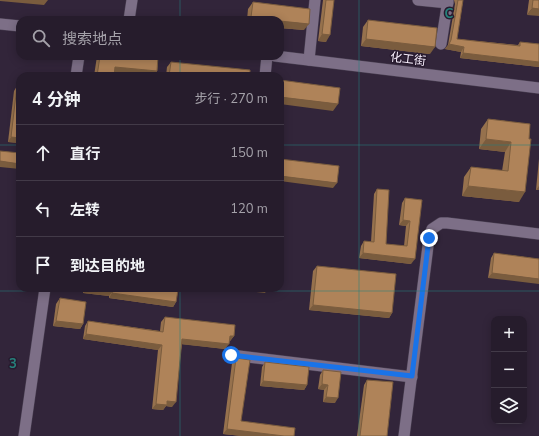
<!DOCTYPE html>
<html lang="zh">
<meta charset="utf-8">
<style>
:root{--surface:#261c2c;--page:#2e2534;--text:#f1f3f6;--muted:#a4a1a9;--line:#423a48}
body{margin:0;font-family:"Nunito Sans","Noto Sans SC",sans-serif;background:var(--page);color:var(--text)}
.controls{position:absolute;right:12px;bottom:12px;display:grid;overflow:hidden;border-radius:8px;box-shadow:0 2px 10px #0003}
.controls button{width:36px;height:36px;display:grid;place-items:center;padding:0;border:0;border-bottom:1px solid var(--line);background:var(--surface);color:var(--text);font:20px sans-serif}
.stop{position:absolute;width:12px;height:12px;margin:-9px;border:3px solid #1a73e8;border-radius:50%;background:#fff}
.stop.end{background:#1a73e8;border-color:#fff;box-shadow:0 1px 4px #0008}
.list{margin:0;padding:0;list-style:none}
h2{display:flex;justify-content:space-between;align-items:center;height:52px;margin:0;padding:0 16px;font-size:17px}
h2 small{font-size:13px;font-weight:400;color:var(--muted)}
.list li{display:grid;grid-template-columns:26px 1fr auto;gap:12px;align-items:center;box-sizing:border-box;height:56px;padding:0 16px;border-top:1px solid var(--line)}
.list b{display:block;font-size:15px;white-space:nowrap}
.list em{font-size:13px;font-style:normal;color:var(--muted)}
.icon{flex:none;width:22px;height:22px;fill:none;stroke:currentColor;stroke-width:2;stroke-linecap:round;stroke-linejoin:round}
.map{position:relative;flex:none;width:539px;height:436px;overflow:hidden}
.search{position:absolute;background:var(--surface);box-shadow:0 2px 10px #0003;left:16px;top:16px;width:268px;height:44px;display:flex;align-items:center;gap:10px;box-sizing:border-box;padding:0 14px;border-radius:12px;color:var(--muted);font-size:15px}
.panel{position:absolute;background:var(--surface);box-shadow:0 2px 10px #0003;left:16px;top:72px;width:268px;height:220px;border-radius:12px}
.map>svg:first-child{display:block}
</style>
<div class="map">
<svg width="539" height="436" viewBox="0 0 539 436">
<rect width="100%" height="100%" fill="#32253a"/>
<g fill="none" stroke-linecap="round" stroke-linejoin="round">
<!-- minor casing -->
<g stroke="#4a4052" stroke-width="12">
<g id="minor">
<polyline points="418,0 448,3"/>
<polyline points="129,20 132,0"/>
<polyline points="0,24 20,26"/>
<polyline points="441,44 448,0"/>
<polyline points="275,56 539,88"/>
<polyline points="309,60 315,0"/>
<polyline points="76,76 79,56"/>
<polyline points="265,76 267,56"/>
<polyline points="231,355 412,377"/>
<polyline points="24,436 45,288"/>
<polyline points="404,436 429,238 432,229 441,223 447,223 539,234"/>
</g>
</g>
<!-- minor -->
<use href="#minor" stroke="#7d6f87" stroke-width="11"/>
</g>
<!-- wall -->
<g fill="#96714d">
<polygon points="323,0 334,0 326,42 318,41"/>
<polygon points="454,0 463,0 457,39 518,45 520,42 539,44 539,67 460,58 461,52 445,49 448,45 455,4"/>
<polygon points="529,0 539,0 527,15"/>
<polygon points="253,2 304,30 280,28 280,20 247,20 248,9"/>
<polygon points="368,20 430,54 361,46 363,27"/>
<polygon points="97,56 158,56 157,71 154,76 114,72 114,76 94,76"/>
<polygon points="171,62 250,76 166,76 167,67"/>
<polygon points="17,86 20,86 20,143 8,142 14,91"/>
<polygon points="488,119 530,124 519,202 462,196 464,177 471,167 502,171 505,152 479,149 481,129"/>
<polygon points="539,159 539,190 536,190"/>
<polygon points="377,189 386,244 404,246 406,226 399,225 402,203 405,198 422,200 411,264 359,258 361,246 364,241 371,242 374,194"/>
<polygon points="494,253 539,259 488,278 491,258"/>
<polygon points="317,266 392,313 389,318 309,310 313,271"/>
<polygon points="83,288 162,288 176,302 173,307 109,298 109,296 83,293"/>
<polygon points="60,298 83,324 80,329 53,326 56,304"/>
<polygon points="165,317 234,336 230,341 229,341 225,349 182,344 172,407 166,406 163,410 152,409 158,350 83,339 85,326 88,321 160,331 161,322"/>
<polygon points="236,358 241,421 294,436 242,436 223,434 232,363"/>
<polygon points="265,362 307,385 304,390 260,386 262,367"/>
<polygon points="323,370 335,403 323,402 324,390 318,389 320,375"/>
<polygon points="367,380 387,436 357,436 364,385"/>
</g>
<!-- shaded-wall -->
<g fill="#7a5c3e">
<polygon points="0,0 48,0 44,5 0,1"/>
<polygon points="532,8 539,9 539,16 527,15"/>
<polygon points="251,17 274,20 249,20"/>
<polygon points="280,21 309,24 304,30 280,28"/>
<polygon points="322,34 330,35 326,42 318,41"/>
<polygon points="366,39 435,47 430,54 361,46"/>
<polygon points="449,44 464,47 461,52 445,49"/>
<polygon points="463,53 539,62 539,67 460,58"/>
<polygon points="115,67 157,71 154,76 111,72"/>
<polygon points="280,97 338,104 333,111 280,104"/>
<polygon points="11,137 20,138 20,143 8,142"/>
<polygon points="486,139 511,142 505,152 479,149"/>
<polygon points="0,161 20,164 20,169 0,167"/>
<polygon points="280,176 337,183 333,188 280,181"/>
<polygon points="468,186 525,192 519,202 462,196"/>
<polygon points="539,186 539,190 536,190"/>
<polygon points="403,220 410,221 406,226 399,225"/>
<polygon points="363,253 415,259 411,264 359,258"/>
<polygon points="492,273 539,279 539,284 488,278"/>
<polygon points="86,288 90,288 113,291 109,296 83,293"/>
<polygon points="251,288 268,288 265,293 249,291"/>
<polygon points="112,293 176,302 173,307 109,298"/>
<polygon points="313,305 392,313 389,318 309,310"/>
<polygon points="56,321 83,324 80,329 53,326"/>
<polygon points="86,334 162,345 158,350 83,339"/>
<polygon points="230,336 234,336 230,341 226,341"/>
<polygon points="182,339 229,344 225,349 179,344"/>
<polygon points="263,381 307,385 304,390 260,386"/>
<polygon points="322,384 328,385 324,390 318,389"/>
<polygon points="326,397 338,398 335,403 323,402"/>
<polygon points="167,401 176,402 172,407 166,406 163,410 152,409 156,404"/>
<polygon points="227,429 284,436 242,436 223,434"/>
</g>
<!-- building -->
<g fill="#af8359" stroke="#7a5c3e">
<polygon points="326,0 334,0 330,35 322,34"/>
<polygon points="458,0 463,0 457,39 520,46 520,42 539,44 539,62 463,53 464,47 449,44 451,40"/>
<polygon points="533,0 539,0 539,9 532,8"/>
<polygon points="253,2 310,9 309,24 280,21 280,20 274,20 251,17"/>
<polygon points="368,20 437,28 435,47 366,39"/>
<polygon points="100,56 158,56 157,71 115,67 114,76 97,76"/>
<polygon points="171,62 250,70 250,76 169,76"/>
<polygon points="280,80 340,88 338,104 280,97"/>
<polygon points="17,86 20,86 20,138 11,137"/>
<polygon points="488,119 530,124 529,139 531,139 525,192 468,186 471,167 508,171 511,142 486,139"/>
<polygon points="0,151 20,153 20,164 0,161"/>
<polygon points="280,159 339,166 337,183 280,176"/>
<polygon points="377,189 389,190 386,244 407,246 410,221 403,220 405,198 422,200 415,259 363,253 364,241 374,242"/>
<polygon points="494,253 539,259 539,279 492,273"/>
<polygon points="317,266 396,274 392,313 313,305"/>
<polygon points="90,288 162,288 178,290 176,302 112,293 113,291"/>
<polygon points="60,298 86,302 83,324 56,321"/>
<polygon points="165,317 235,325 234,336 230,336 229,344 182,339 176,402 167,401 167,405 156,404 162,345 86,334 88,321 163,332"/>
<polygon points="236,358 250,360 241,421 295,428 294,436 284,436 227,429"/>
<polygon points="265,362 309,367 307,385 263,381"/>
<polygon points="323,370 341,372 338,398 326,397 328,385 322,384"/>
<polygon points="367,380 393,382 387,436 360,436"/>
</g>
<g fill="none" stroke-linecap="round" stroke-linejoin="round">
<!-- route -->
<polyline stroke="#1a73e8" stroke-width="5" points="231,355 412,376 429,238"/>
</g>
<!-- grid -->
<path fill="none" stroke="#26827c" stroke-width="1" stroke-opacity="0.55" d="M180,0V20M359,0V436M180,56V76M0,145H20M280,145H539M180,288V436M0,291H539"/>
<g text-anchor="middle" stroke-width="3" stroke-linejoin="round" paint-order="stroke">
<!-- street labels -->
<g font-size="12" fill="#f9f0fe" stroke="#281b2f">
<text transform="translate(408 59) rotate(7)" y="4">化工街</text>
</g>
</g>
<g font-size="13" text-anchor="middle" font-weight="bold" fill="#26827c" stroke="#281b2f" stroke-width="3" stroke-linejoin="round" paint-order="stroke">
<text x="449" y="18">C</text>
<text x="13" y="368">3</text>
</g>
</svg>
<div class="controls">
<button>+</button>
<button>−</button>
<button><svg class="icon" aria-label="layers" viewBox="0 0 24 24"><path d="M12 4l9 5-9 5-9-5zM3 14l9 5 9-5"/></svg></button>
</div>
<div class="stop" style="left:231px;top:355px"></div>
<div class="stop end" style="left:429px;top:238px"></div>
<div class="search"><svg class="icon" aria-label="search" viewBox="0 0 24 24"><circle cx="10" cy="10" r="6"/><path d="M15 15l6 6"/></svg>搜索地点</div>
<section class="panel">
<h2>4 分钟<small>步行 · 270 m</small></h2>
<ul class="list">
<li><svg class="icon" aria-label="ahead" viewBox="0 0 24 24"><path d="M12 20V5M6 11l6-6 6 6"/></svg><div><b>直行</b></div><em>150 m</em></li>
<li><svg class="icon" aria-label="left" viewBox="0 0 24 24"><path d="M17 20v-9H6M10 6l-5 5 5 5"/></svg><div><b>左转</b></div><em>120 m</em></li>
<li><svg class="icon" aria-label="arrive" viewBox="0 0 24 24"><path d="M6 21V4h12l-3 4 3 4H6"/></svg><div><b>到达目的地</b></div></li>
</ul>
</section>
</div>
